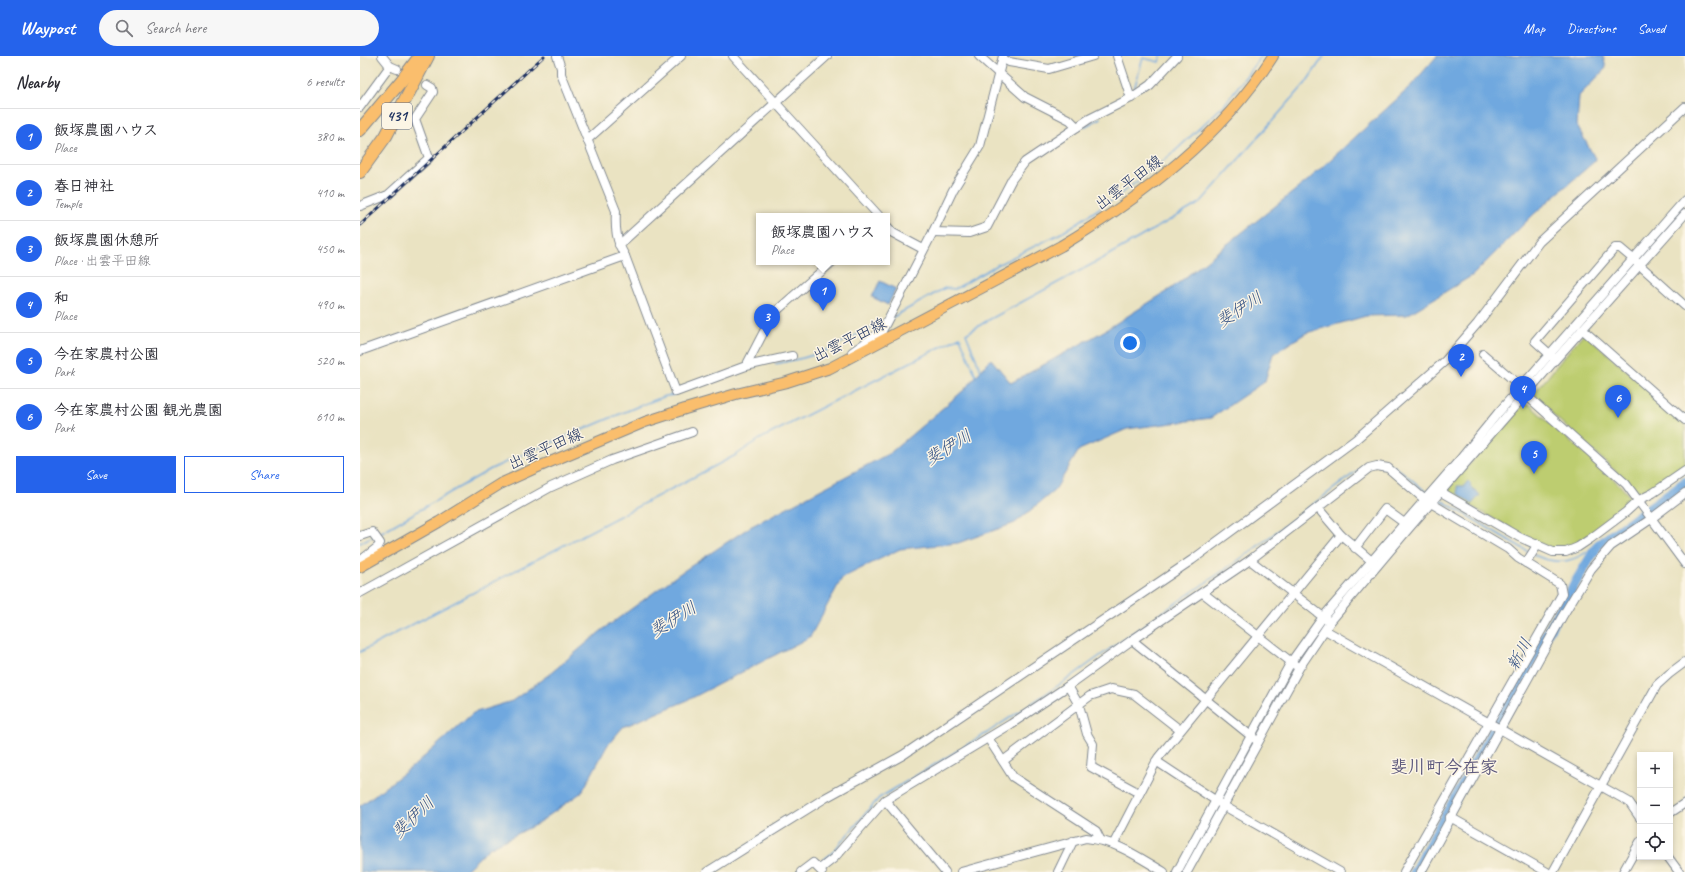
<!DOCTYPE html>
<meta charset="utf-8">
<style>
:root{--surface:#fff;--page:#f7f7f7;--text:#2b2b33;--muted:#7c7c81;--line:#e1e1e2;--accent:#2563eb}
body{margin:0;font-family:Caveat,"Klee One",sans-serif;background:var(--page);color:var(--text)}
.controls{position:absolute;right:12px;bottom:12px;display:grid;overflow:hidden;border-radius:0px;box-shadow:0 2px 6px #0003}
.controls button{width:36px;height:36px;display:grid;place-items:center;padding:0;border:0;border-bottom:1px solid var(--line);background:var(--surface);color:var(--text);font:20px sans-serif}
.you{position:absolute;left:770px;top:287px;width:14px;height:14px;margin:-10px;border:3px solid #fff;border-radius:50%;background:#1a73e8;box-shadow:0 0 0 6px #1a73e833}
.badge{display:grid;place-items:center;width:26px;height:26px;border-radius:50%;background:var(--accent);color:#fff;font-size:13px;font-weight:700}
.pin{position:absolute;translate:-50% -33px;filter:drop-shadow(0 1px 2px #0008)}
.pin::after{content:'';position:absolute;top:21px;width:14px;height:12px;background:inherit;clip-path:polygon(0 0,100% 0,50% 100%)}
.popup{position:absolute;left:396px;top:157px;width:134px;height:52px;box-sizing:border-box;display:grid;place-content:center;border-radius:0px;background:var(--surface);filter:drop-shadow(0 1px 3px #0005);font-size:13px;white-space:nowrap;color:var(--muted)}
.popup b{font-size:15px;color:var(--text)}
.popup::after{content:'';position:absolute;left:50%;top:100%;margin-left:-8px;border:8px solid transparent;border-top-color:var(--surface)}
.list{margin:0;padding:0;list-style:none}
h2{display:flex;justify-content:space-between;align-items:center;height:52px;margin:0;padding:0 16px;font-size:17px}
h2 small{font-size:13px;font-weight:400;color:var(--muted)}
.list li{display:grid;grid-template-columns:26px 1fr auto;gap:12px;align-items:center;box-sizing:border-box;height:56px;padding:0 16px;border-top:1px solid var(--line)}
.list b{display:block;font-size:15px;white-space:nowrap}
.list p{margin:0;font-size:13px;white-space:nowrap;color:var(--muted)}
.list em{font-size:13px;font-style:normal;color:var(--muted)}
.actions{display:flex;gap:8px;padding:12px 16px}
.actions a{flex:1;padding:9px 0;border:1px solid var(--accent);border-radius:0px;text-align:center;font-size:14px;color:var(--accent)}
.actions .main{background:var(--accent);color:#fff}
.icon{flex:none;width:22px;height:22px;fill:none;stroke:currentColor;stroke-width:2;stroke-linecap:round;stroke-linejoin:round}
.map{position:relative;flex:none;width:1325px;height:816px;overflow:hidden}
header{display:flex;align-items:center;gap:24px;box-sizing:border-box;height:56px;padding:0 20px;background:var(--accent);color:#fff}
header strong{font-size:19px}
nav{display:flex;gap:22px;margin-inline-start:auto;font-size:14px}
.search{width:280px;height:36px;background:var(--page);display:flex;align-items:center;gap:10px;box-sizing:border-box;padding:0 14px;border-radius:22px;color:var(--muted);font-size:15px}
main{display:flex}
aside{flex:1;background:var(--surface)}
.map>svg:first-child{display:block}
</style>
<header>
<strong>Waypost</strong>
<div class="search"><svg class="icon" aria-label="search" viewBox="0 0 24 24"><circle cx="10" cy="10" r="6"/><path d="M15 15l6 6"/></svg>Search here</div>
<nav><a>Map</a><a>Directions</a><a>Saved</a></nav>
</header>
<main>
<aside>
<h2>Nearby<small>6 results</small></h2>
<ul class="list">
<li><span class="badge">1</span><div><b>飯塚農園ハウス</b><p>Place</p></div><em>380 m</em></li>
<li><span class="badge">2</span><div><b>春日神社</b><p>Temple</p></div><em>410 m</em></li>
<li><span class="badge">3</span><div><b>飯塚農園休憩所</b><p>Place · 出雲平田線</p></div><em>450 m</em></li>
<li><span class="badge">4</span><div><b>和</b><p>Place</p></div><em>490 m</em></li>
<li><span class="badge">5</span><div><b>今在家農村公園</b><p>Park</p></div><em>520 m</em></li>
<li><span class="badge">6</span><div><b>今在家農村公園 観光農園</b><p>Park</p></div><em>610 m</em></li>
</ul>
<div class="actions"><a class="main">Save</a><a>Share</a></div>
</aside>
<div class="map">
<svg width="1325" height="816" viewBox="0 0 1325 816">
<rect width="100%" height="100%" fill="#fcf5e5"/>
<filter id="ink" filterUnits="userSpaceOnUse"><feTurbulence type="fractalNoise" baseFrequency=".025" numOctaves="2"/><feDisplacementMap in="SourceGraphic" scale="8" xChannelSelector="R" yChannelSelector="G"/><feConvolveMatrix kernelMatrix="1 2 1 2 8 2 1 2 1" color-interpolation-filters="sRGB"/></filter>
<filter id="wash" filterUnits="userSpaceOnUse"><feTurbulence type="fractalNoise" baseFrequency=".012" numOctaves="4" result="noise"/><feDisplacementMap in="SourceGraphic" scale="16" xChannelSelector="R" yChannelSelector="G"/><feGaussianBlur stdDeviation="0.9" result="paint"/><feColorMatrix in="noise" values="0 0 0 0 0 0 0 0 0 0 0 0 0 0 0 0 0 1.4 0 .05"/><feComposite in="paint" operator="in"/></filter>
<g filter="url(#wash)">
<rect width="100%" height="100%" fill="#eae3c2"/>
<!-- green -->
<g fill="#bdcd70" stroke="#6c7e67">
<path d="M1224,277L1325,366V411L1283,439H1279L1271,429L1191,357L1192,356L1175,339V336C1192,317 1207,296 1224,277Z"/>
<path d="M1165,349H1170C1203,382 1243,408 1273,444V446L1212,492L1194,494L1171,483L1088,438L1087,434L1156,355Z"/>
</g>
<!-- water -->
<g fill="#70a8df" stroke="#466c9e">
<polygon points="1077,0 1243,0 1246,12 1219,40 1217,70 1236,104 1174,158 1113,219 1047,259 1006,260 946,277 913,298 905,325 851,362 767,373 719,394 695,434 655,467 598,487 540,493 482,522 450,581 328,644 263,671 247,690 222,736 177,768 129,792 104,816 0,816 0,750 56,708 113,657 152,645 191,617 241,575 319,518 390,471 530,397 604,334 631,303 651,327 744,275 812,232 947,125 1048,33"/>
<polygon points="520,225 536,233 528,249 512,241"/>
<polygon points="1108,425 1111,428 1110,430 1120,439 1112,448 1098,438 1097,430 1104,430"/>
</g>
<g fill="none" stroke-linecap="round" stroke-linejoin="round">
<!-- stream -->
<g stroke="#70a8df" stroke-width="1.5">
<polyline points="773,37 783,2 799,6 801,0"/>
<polyline points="724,71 740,62"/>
<polyline points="533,261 585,232 595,233 635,210 705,175 761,138 813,97 865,48 901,0"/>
<polyline points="415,308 443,302 463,296 522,266"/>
<polyline points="621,315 606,278 625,266 738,205 840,147 945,28 964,0"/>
<polyline points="1079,443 1169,496"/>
<polyline points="18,478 131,413 155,402 279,350 306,340 314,339"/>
<polyline points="0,487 13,480"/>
<path d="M1174,499C1201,511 1215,505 1238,489"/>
<polyline points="0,596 376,399 400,383 600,281 616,320"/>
<path d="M458,808L471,798L519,742L627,677L705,625L765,582L886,499L1005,409C1032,397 1047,423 1067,436"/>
</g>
<!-- river -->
<polyline stroke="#70a8df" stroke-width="10" points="1054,816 1218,522 1238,489 1325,426"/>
</g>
</g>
<g filter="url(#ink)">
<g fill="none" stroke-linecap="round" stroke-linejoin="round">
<!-- minor casing -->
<g stroke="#828990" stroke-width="10">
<g id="minor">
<polyline points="22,0 30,10 37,13"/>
<path d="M197,0L201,12V18L256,155C255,172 256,185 265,200L316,336L386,310L432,300"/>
<polyline points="373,0 519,160"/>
<polyline points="619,0 665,41 710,64 717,71"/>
<polyline points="757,0 771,42"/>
<polyline points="643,3 649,6 689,13 733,0"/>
<polyline points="0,51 30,10"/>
<polyline points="228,83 321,0"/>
<polyline points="0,150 28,139 69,102 55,63 73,36 72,32 67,29"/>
<polyline points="527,170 533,177 563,193"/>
<polyline points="573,176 609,177 627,171 652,123 665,106 729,63 771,42 790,29 817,0"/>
<polyline points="259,189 467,0"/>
<polyline points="1222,273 1325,364"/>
<polyline points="0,295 265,200"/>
<polyline points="492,296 522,275 573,176 593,134 620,90 643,0"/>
<polyline points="1123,298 1165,334"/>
<polyline points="1194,302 1175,285 1255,192 1260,192 1273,203 1325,250"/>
<polyline points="386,310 413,258 472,206"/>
<polyline points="1166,339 1266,428 1325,508"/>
<polyline points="1081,436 1159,481 1193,496 1206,496 1218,491 1230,483 1266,456 1279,444 1293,437 1325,415"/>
<polyline points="958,452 981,479 1014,507"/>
<polyline points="0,480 12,476 20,487 18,491 0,505"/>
<polyline points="995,492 1025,453 1047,469"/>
<polyline points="890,504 967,564"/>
<polyline points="1166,507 1178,488"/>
<polyline points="0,537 191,431 252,404 332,376"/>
<polyline points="843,537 935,609"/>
<polyline points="965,574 1269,746 1280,762"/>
<polyline points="772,584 896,684"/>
<polyline points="708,630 719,649 727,678 733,688 731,711 779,737"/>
<polyline points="628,682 653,721 736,775 740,783"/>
<polyline points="643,705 730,640 751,633 774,638 820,674"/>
<polyline points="796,705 864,750 980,816"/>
<polyline points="525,744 585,816"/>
<polyline points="1310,757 1325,747"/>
<polyline points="1090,761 1187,816"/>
<polyline points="754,787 798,702 981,479"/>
<polyline points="1308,801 1319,816"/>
<polyline points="460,813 474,802 525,744 651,668 708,630 772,584 890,504 1009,412 1017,410 1028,412 1064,443 1148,493 1158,502 1200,528 1202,538 1044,816"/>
<polyline points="347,816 465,742 543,699 832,504 995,384 1085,305 1118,267 1179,186 1325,51"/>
<polyline points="441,816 453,807 462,816"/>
<path d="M601,816L726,782C757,785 778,801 804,816"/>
<polyline points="698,816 713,785"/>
<polyline points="817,816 931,606 963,561 1102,401 1138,357 1325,144"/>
<polyline points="827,816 939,612 970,566 1050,471 1196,303 1325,158"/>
<polyline points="1061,816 1202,561 1231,513 1251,490 1288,465 1325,437"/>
<polyline points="1193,816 1297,629 1309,618 1325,606"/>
<polyline points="1263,816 1280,786"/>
</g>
</g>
<!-- major casing -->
<g stroke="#828990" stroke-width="12">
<path id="major" d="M0,511L79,466L140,428L171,414L285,366L325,353L376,338L427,326L470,312L701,190C782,141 861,81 913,0"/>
</g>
<!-- highway casing -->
<g stroke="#828990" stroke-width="14">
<g id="highway">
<polyline points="0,74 42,24 60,0"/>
<polyline points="0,116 26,80 68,0"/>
</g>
</g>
<!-- minor -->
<use href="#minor" stroke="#fff" stroke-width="8"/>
<!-- major -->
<use href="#major" stroke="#fabe6d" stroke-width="10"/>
<!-- highway -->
<use href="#highway" stroke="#fabe6d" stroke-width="12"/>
<!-- rail casing -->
<g stroke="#1b2f5e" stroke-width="3">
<polyline id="rail" points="0,169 184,0"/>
</g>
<!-- rail -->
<use href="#rail" stroke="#fcf5e5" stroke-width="1.5" stroke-dasharray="4.5" stroke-linecap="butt"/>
</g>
</g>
<g text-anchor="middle" stroke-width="3" stroke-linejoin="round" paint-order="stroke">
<!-- shield labels -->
<rect fill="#fcf5e5" stroke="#5e6a86" stroke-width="1" x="22" y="47" width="30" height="26" rx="3"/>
<g font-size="15" font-weight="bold" fill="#1b2f5e">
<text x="37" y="65">431</text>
</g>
<!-- street labels -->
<g font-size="16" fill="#1b2f5e" stroke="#fcf5e5">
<text transform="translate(768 126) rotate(-37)" y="6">出雲平田線</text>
<text transform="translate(489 283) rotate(-26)" y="6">出雲平田線</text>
<text transform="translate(185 392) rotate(-24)" y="6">出雲平田線</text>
</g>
<!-- water labels -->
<g font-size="17" font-style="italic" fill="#355385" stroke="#fcf5e5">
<text transform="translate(879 253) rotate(-33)" y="6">斐伊川</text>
<text transform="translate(588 391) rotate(-32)" y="6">斐伊川</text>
<text transform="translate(313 563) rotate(-32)" y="6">斐伊川</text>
<text transform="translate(1159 598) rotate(-61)" y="6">新川</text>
<text transform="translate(53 761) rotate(-44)" y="6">斐伊川</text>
</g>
<!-- quarter labels -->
<g font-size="18" font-weight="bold" fill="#5d597d" stroke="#fcf5e5">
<text x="1084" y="717">斐川町今在家</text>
</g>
</g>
</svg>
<div class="controls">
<button>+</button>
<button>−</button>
<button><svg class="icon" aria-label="locate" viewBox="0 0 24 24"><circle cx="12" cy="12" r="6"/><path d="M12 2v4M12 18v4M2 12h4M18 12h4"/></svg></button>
</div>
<div class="you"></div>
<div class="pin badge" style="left:463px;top:255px">1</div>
<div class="popup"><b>飯塚農園ハウス</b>Place</div>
<div class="pin badge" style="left:1101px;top:321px">2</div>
<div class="pin badge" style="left:407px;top:281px">3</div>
<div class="pin badge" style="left:1163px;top:353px">4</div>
<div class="pin badge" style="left:1174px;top:418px">5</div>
<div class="pin badge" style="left:1258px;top:362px">6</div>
</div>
</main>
